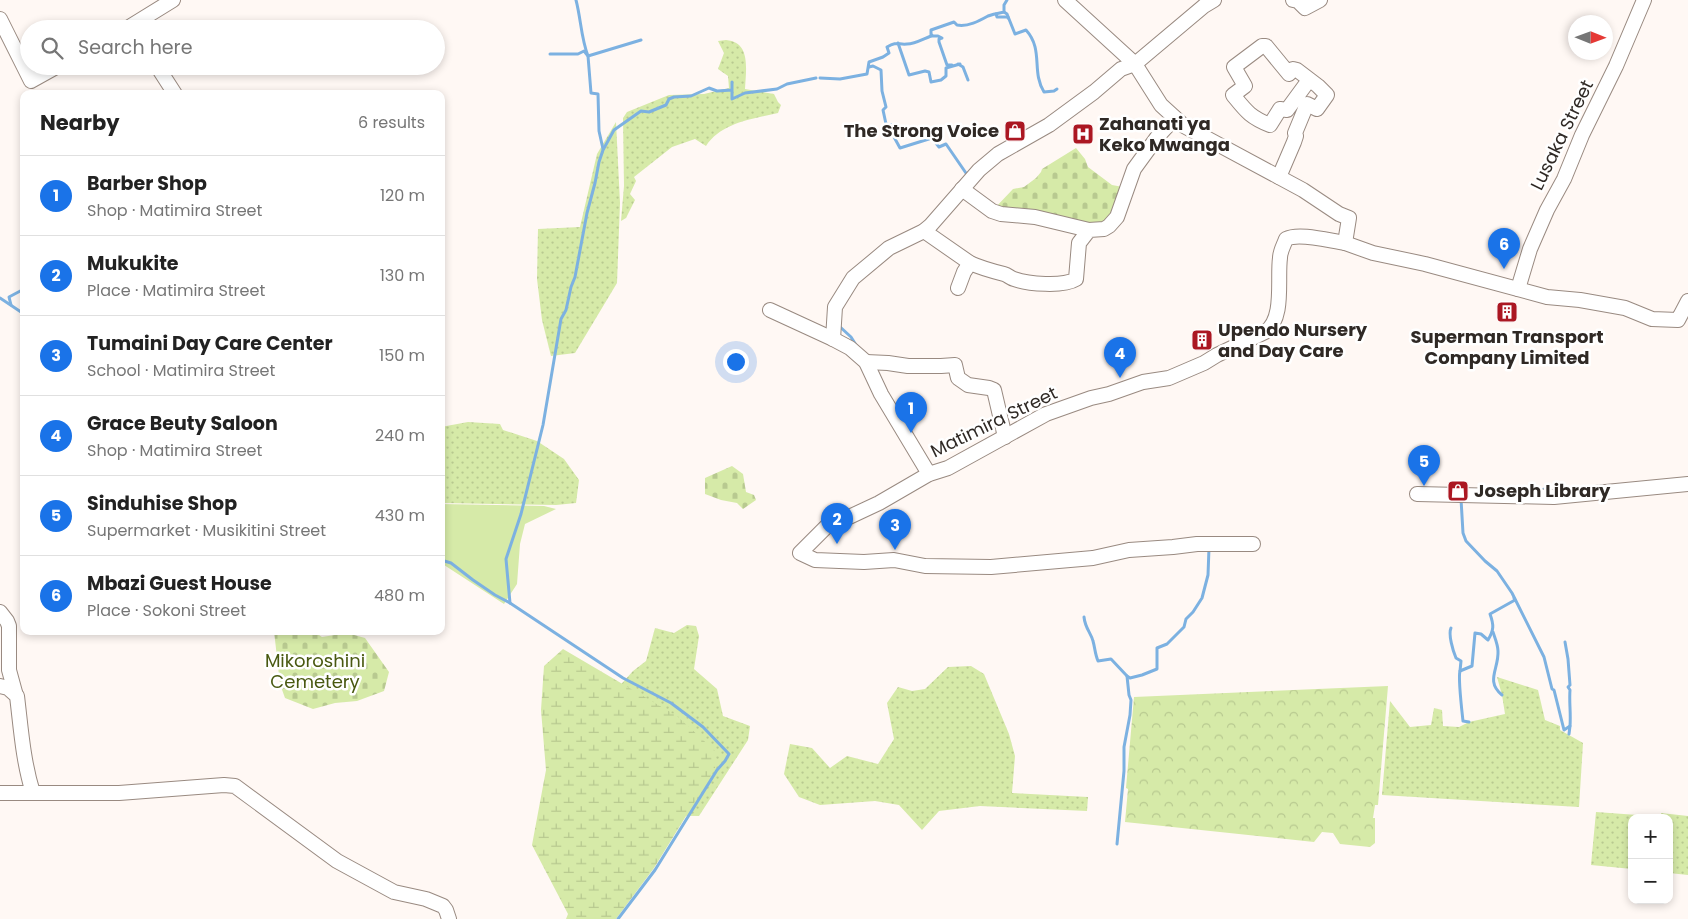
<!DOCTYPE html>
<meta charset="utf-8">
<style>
:root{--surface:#fff;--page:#f2f2f2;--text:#222;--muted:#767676;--line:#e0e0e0;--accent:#1a73e8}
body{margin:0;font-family:Poppins,sans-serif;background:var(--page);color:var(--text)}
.controls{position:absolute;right:15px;bottom:15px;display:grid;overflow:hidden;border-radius:10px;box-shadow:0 2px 8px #0003}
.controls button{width:45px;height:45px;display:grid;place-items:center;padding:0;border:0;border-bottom:1px solid var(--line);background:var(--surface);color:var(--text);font:25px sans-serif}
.compass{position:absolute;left:1568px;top:15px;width:45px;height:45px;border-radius:50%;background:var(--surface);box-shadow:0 2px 8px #0003;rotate:91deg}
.you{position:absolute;left:735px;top:361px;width:18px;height:18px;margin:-12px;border:4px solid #fff;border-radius:50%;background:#1a73e8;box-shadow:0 0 0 8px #1a73e833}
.badge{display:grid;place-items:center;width:32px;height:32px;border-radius:50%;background:var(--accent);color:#fff;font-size:16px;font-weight:700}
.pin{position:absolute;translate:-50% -41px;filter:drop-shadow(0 1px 2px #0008)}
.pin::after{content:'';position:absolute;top:26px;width:18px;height:15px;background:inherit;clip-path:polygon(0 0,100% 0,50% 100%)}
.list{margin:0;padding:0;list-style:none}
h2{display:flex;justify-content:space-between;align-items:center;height:65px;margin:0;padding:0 20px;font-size:21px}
h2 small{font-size:16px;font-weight:400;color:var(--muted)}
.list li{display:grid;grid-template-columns:32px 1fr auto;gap:15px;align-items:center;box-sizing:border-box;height:80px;padding:0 20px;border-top:1px solid var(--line)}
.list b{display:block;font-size:19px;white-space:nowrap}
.list p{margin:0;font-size:16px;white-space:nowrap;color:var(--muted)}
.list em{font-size:16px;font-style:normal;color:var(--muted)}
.icon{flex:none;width:28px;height:28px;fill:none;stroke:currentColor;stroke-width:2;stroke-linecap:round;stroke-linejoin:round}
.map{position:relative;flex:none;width:1688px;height:919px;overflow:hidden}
.search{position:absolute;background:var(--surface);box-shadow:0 2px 8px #0003;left:20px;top:20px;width:425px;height:55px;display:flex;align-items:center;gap:12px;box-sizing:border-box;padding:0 18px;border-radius:28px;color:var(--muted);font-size:19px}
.panel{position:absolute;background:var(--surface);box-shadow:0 2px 8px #0003;left:20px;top:90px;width:425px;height:545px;border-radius:10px}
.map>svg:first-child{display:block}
</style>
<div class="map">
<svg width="1688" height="919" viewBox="0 0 1688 919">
<defs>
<pattern id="grass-dots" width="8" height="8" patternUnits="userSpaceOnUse" patternTransform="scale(1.25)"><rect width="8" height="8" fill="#d6eaa8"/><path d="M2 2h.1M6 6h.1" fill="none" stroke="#b8c990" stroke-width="1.8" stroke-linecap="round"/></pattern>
<pattern id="wetland-marsh" width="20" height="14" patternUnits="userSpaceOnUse" patternTransform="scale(1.25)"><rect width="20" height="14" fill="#d6eaa8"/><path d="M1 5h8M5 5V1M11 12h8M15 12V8" fill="none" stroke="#b8c990"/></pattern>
<pattern id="cemetery-stones" width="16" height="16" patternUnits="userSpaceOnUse" patternTransform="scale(1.25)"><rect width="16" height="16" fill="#d6eaa8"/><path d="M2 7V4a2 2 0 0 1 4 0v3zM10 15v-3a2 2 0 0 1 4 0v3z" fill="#b8c990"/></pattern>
<pattern id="park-crowns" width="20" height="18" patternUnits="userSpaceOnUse" patternTransform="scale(1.25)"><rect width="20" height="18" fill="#d6eaa8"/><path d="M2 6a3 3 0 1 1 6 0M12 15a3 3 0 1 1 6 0" fill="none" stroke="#b8c990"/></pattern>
</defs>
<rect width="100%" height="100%" fill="#fff8f4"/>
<!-- grass -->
<g fill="url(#grass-dots)">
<path d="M726,40C751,42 746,69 745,89L774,94L778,102L781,105L778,113C752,119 721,123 706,146L695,139L672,147L634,177L636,181L630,194L635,200L626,218L621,221L624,186L623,118L627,112L669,95L704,94L729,88L728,76L718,69L724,53L718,41Z"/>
<polygon points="616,122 620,203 617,283 575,353 551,356 542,320 537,279 538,229 580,227 597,154"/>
<polygon points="468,422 500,424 503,430 537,441 564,459 579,480 576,503 556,505 441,503 441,427"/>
<polygon points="687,625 696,626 699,636 694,669 717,689 723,716 750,726 748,740 699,816 610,815 615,691 633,671 646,661 655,628 674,633"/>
<polygon points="971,666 984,674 1009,734 1015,756 1012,793 1088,797 1087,811 980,806 939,811 922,830 899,805 875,801 820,805 799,797 784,774 790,744 812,748 830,768 847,756 878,764 894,739 887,703 898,687 912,691 925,689 948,667"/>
<polygon points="1497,677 1538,690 1545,720 1560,726 1560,730 1583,743 1579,807 1382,795 1390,701 1410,727 1431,725 1434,708 1442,710 1443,726 1459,727 1469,722 1505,714 1502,695"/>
<polygon points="1596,812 1651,816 1651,818 1632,818 1632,869 1591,865"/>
<polygon points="1661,813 1688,816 1688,875 1669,873 1669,818 1661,818"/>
</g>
<!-- wetland -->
<polygon fill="url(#wetland-marsh)" points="563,649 677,716 715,751 715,769 654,868 616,919 566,919 568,914 532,845 546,770 541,710 544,666"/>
<!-- cemetery -->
<g fill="url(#cemetery-stones)">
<polygon points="1076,148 1085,159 1088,167 1112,185 1123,187 1122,199 1103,226 994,209 1013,189 1024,187 1036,178 1041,172 1042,169"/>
<polygon points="732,466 743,474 746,492 754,495 756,500 743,509 737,503 721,500 705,494 705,478"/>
<polygon points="274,631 313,631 322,637 347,633 365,638 389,672 384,691 357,701 335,703 313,709 285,698 280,684"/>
</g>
<!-- park -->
<polygon fill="url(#park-crowns)" points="1388,686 1378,805 1375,805 1373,818 1375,818 1375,843 1370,847 1340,844 1333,833 1322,832 1314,842 1125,822 1128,789 1126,788 1134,697"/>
<!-- garden -->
<polygon fill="#d6eaa8" points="441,504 544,506 556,509 525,524 520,544 517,584 504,604 441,563"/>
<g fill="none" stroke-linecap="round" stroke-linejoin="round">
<!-- stream -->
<g stroke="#7cb1e1" stroke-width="3">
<path d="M576,0C581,19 581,38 588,56L641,40"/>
<path d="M1004,12L1007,14L1015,34L1026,30C1044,50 1031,71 1044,92L1054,91L1057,89"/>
<polyline points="996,14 997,17 1008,17 1008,18"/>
<polyline points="932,35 932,36 938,36 942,38 939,39 939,42 947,65 952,65"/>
<polyline points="898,43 909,75 925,71 929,72 931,82 941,80 946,76 946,68 960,64"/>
<polyline points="550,54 578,54 584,51 588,56 591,93 598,94 599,131 603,149"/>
<polyline points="958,64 963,67 968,80"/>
<polyline points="869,67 873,66 881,70 882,91 886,107 883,110 886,124 891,125 894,137 900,148 932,138 939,147 946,144 968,176"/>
<path d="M820,78L840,79L867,74L869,62L883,57L889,53L887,47C897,41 898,45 907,44C915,44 923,39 931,36V30L954,22L957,25C968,27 979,21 988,16C993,14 999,13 1004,12V5L1007,0"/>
<polyline points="0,298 24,314"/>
<polyline points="11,305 9,297 24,289"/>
<polyline points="838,325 851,337 856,345"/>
<polyline points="1541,491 1546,488 1552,492"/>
<polyline points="1461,499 1463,533 1466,541 1485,561 1497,571 1512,593 1544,657 1552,689 1554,690 1564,730 1570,726 1569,734"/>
<polyline points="441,560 451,563 473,580 495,595 510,603 623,678 671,703 703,727 729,754 725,761 717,770 655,870 618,919"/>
<polyline points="510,603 506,559 521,514 543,425 561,319 566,310 571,287 575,277 587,213 595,183 599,162 603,150 614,130 641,111 649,112 666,105 669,99 674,97 691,96 709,88 717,91 732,90 732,82 732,99 745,93 777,89 787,84 816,78"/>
<path d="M1084,617C1085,628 1091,633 1093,641C1095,648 1095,654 1098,661L1111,659L1127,676L1129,695L1131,700L1130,715L1124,747V771L1117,844"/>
<path d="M1451,628C1448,634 1453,651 1456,658L1461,661L1460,671"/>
<path d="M1493,632C1495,638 1498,645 1498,651C1499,669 1485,681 1502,695"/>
<path d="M1565,642L1568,659L1570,685L1568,687L1570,690C1569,702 1571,713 1570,726"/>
<polyline points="1127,676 1130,678 1142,675 1157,669 1157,648 1167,644 1184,627 1186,619 1193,612 1202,598 1208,575 1209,548"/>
<path d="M1469,722L1463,721C1462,712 1458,678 1460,671L1472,666L1475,633L1481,634L1488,640C1494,630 1494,625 1490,614L1515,600L1514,598"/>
</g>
<!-- minor casing -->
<g stroke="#998a81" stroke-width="16">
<g id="minor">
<polyline points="1065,0 1135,64 1161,105 1184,126 1303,190 1339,214 1349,218 1345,243 1373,253 1425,264 1547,297 1580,300 1625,308 1652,319 1678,320 1688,301"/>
<polyline points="1293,0 1298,1 1305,8 1320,0"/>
<polyline points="0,19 31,81 58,66"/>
<polyline points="126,29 173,0"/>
<polyline points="157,66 175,94"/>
<path d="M1279,177L1294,142L1296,136L1295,133L1307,104L1317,109L1327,95L1318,86L1297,70L1293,69L1289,74L1266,46H1262L1234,67L1245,86L1233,95C1246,111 1250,117 1270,125L1280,109L1287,110L1309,80"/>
<polyline points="962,189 992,211 1001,214 1035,217 1089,230"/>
<polyline points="924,231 970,263"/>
<path d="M958,288L964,272L970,263C981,268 992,271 1004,274C1008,275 1010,278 1014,279C1028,284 1063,287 1076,279L1079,243L1089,230L1104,229L1109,226L1117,217L1134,169L1158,136L1175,118"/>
<polyline points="1518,289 1530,249 1547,210 1564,179 1582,135 1616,66 1644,0"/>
<polyline points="770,310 833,339 850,348 866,362 881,394 929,474"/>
<polyline points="833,339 835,307 853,278 889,248 924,231 930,226 979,170 998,154 1049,125 1094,92 1121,69 1135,64 1204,6 1214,0"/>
<polyline points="866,362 888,363 908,366 941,366 955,365 958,378 968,385 989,388 994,390 1005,437"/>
<polyline points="1417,494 1554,497 1688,484"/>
<path d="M1253,544H1197L1173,547L1129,550L1093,558L991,567L925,566L894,560L864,562L815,560L800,553L833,520H839L847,518L879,503L929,474L948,468L1046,414L1091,398L1109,394L1143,382L1169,378L1204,363L1217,355L1265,332C1285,319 1277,279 1280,258C1280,251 1284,245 1286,239C1299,232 1330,241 1345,243"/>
<polyline points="0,612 7,621 9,626 9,670 15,692"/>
<path d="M0,686L8,688L17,696C21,729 23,761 33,793"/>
<polyline points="0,793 119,793 224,785 235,786 337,861 394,892 426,899 443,906 446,910 449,919"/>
</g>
</g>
<!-- minor -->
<use href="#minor" stroke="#fff" stroke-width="14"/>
</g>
<!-- icons -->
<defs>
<g id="shop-square" transform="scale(1.125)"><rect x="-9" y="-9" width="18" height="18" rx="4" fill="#ab1722" stroke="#fff"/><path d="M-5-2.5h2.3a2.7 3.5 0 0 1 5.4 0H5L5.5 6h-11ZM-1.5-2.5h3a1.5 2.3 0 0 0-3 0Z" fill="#fff"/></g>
<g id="hospital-square" transform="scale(1.125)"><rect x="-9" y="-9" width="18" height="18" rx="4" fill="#ab1722" stroke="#fff"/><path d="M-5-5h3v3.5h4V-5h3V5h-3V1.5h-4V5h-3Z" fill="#fff"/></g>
<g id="building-square" transform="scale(1.125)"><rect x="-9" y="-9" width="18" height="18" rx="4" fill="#ab1722" stroke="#fff"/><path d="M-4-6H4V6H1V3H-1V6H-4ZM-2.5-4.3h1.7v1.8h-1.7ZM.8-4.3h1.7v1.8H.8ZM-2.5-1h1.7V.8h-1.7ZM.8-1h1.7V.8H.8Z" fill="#fff"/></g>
</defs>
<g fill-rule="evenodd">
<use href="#shop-square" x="1015" y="131"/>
<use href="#hospital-square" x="1083" y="134"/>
<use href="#building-square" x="1507" y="312"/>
<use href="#building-square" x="1202" y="340"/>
<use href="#shop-square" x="1458" y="491"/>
</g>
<g text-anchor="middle" stroke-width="5" stroke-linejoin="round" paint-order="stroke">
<!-- poi labels -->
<g font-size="18" font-weight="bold" fill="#2f2925" stroke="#fff" text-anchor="start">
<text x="1099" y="130">Zahanati ya<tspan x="1099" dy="21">Keko Mwanga</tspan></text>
<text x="999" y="137" text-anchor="end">The Strong Voice</text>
<text x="1218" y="336">Upendo Nursery<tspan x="1218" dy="21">and Day Care</tspan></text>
<text x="1507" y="343" text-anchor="middle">Superman Transport<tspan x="1507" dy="21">Company Limited</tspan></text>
<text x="1474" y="497">Joseph Library</text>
</g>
<!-- street labels -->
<g font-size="18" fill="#2f2925" stroke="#fff">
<text transform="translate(1562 135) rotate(-64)" y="6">Lusaka Street</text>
<text transform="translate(994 422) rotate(-26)" y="6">Matimira Street</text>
</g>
<!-- park labels -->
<g font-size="18" fill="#495911" stroke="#fff">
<text x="315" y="667">Mikoroshini<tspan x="315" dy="21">Cemetery</tspan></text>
</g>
</g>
</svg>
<div class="controls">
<button>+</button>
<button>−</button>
</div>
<svg class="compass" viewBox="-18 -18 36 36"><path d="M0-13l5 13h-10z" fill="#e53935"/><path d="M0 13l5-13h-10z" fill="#767676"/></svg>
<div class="you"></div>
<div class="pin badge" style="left:911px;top:433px">1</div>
<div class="pin badge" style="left:837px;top:544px">2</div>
<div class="pin badge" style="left:895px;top:550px">3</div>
<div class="pin badge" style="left:1120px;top:378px">4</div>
<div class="pin badge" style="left:1424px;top:486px">5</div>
<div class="pin badge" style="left:1504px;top:269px">6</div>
<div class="search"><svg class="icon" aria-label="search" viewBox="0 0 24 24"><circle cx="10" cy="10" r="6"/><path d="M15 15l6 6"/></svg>Search here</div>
<section class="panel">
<h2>Nearby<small>6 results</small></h2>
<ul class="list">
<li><span class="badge">1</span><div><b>Barber Shop</b><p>Shop · Matimira Street</p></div><em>120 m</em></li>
<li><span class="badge">2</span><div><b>Mukukite</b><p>Place · Matimira Street</p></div><em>130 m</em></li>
<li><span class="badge">3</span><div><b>Tumaini Day Care Center</b><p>School · Matimira Street</p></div><em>150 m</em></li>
<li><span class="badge">4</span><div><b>Grace Beuty Saloon</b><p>Shop · Matimira Street</p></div><em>240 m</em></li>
<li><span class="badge">5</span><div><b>Sinduhise Shop</b><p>Supermarket · Musikitini Street</p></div><em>430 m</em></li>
<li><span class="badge">6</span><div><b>Mbazi Guest House</b><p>Place · Sokoni Street</p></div><em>480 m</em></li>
</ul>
</section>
</div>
